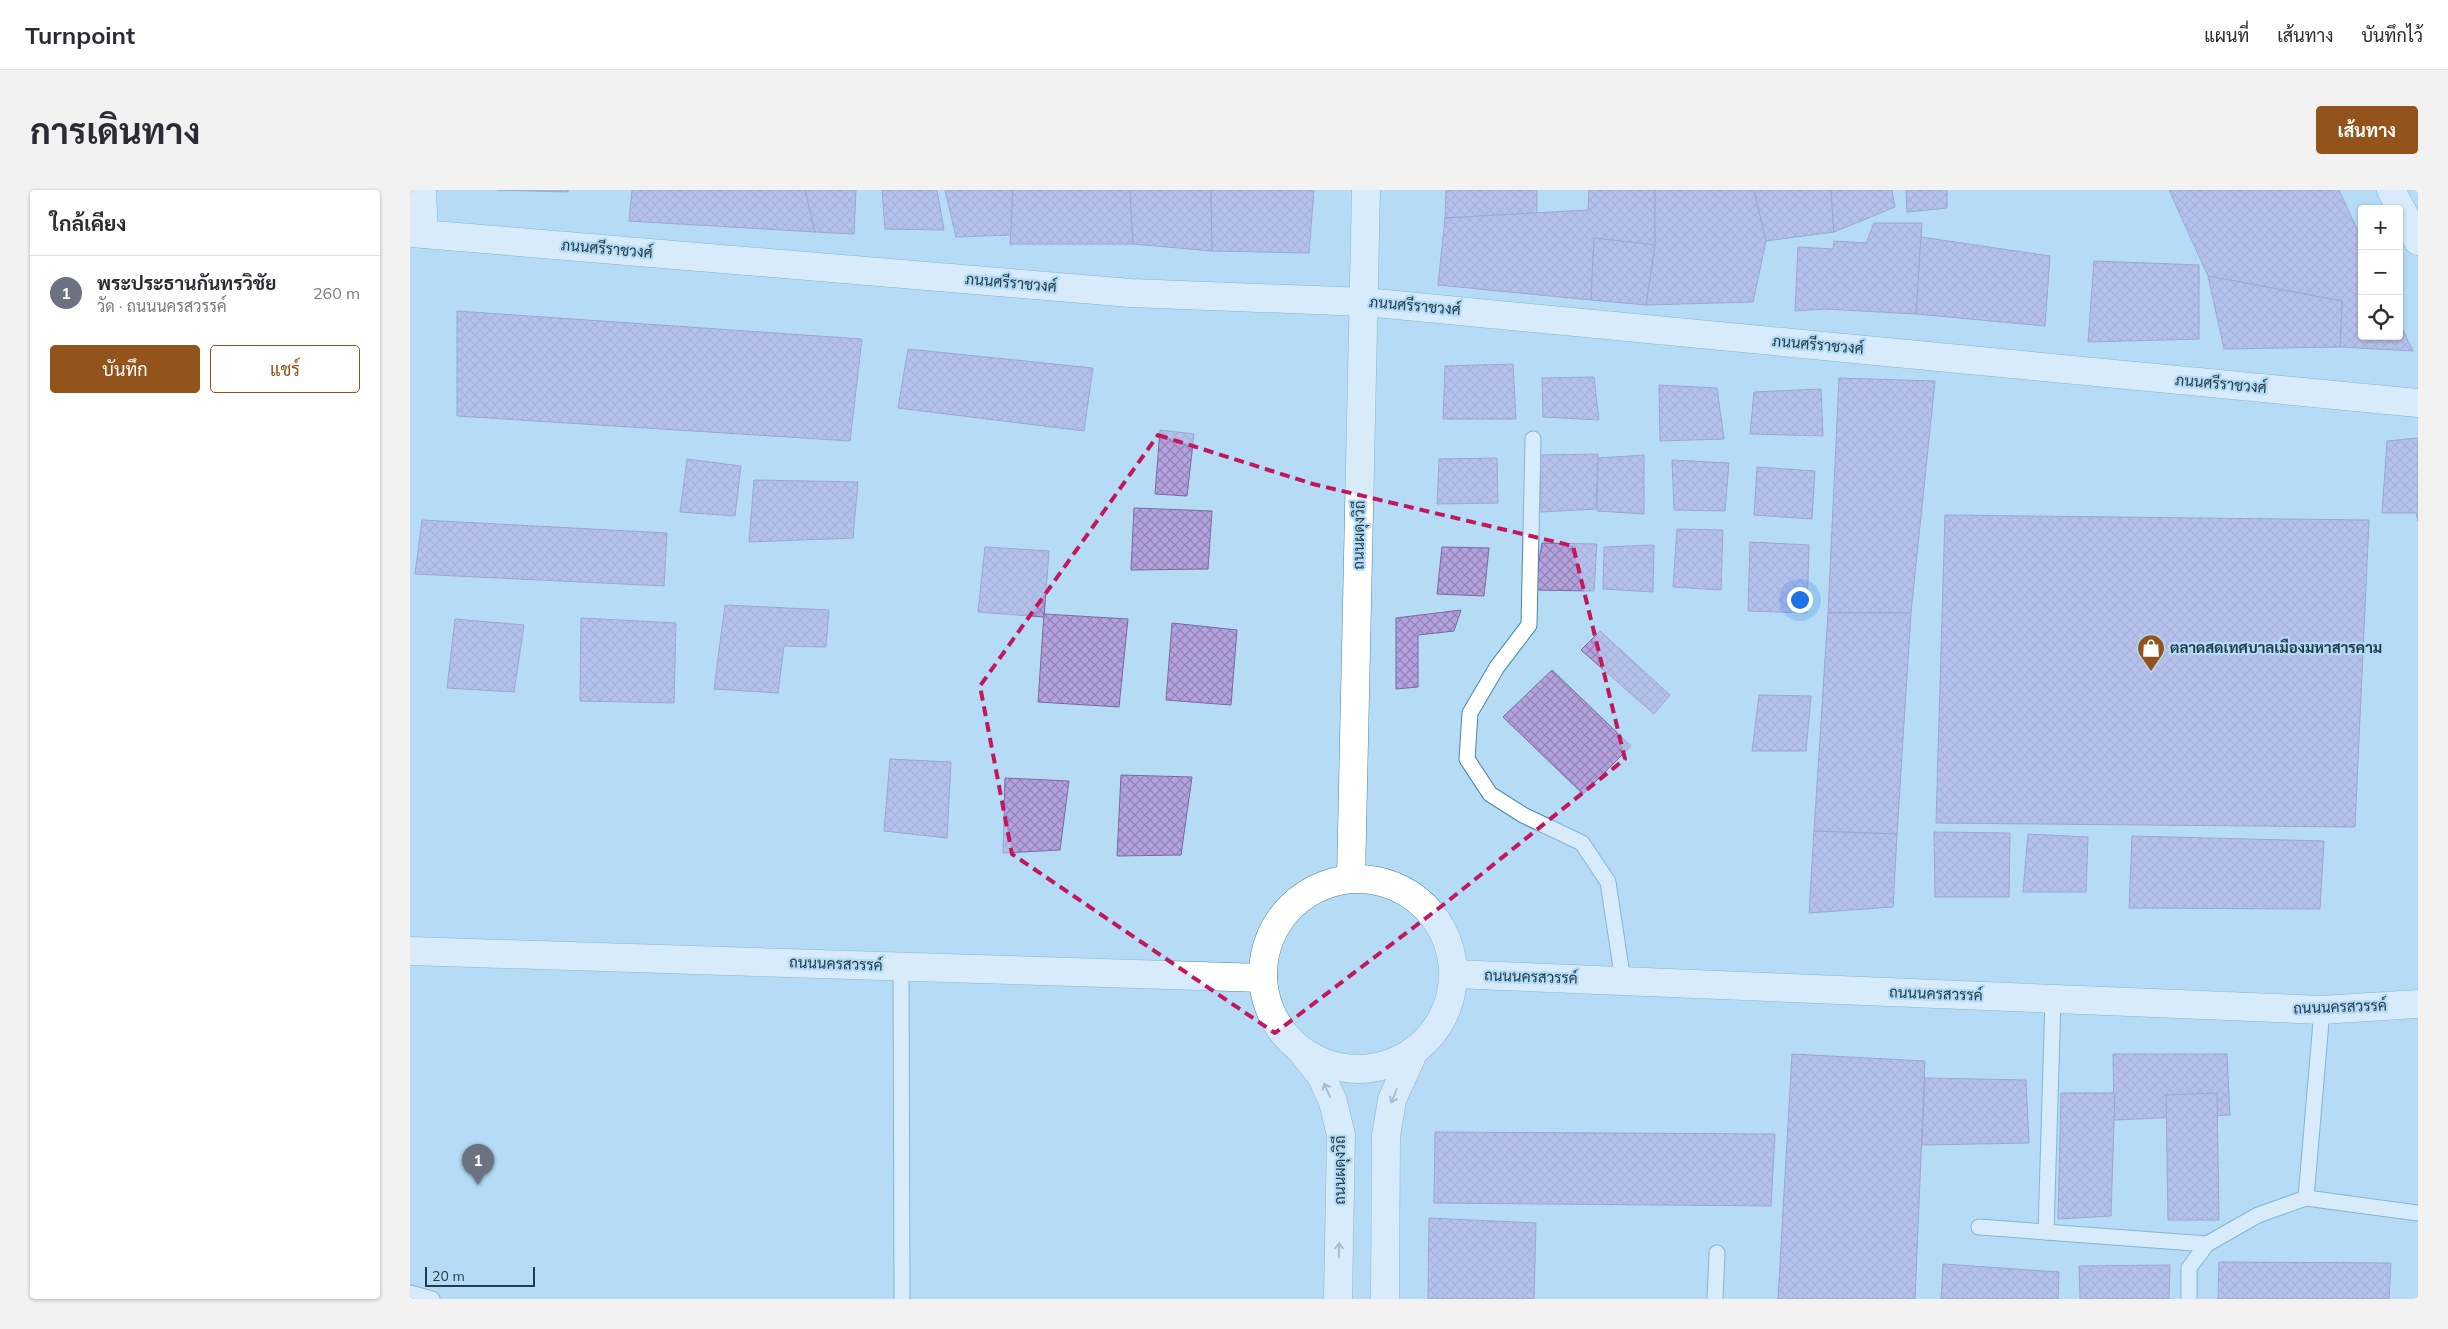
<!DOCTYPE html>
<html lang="th">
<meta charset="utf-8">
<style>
:root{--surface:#fff;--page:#f2f2f3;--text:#2b2b33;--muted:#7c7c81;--line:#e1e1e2;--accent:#92541a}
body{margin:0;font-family:Mulish,Sarabun,sans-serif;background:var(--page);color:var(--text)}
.controls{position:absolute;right:15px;top:15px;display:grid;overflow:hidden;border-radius:5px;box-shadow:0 1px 4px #0004}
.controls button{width:45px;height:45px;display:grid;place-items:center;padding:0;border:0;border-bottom:1px solid var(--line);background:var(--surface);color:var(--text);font:25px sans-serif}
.scale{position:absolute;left:15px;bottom:12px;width:110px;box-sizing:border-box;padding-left:5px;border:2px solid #213c4d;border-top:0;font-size:14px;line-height:18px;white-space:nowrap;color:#213c4d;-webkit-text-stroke:4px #b6dbf5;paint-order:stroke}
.you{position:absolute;left:1389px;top:409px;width:18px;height:18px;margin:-12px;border:4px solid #fff;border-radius:50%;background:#1a73e8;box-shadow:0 0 0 8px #1a73e833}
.badge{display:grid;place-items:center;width:32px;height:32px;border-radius:50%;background:var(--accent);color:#fff;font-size:16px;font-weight:700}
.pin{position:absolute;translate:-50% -41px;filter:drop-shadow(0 1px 2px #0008)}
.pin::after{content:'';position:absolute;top:26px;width:18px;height:15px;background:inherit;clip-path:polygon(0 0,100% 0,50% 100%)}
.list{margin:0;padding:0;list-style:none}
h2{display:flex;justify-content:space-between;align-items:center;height:65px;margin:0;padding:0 20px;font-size:21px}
h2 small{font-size:16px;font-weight:400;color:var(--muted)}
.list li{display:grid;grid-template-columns:32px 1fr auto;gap:15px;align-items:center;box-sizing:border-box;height:75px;padding:0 20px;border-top:1px solid var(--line)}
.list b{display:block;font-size:19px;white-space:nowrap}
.list p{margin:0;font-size:16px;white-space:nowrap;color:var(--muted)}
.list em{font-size:16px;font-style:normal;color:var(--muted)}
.actions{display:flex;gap:10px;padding:15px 20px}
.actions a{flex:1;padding:11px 0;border:1px solid var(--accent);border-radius:5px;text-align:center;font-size:18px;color:var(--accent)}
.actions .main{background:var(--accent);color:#fff}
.icon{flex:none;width:28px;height:28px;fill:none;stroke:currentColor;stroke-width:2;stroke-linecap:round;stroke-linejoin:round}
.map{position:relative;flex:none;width:2008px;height:1109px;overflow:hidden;border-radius:5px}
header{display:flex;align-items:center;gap:30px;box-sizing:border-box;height:70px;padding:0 25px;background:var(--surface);border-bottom:1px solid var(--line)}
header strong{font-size:24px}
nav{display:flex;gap:28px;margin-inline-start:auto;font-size:18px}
.intro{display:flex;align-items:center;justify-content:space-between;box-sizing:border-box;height:120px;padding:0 30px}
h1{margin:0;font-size:35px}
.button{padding:12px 22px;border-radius:5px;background:var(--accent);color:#fff;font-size:18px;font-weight:700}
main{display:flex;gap:30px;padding:0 30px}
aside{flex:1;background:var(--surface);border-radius:5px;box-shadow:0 1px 4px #0004}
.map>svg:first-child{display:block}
</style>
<header>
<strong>Turnpoint</strong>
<nav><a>แผนที่</a><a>เส้นทาง</a><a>บันทึกไว้</a></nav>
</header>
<div class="intro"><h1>การเดินทาง</h1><a class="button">เส้นทาง</a></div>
<main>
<aside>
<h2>ใกล้เคียง<small></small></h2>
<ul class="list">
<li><span class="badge" style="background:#6b7280">1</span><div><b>พระประธานกันทรวิชัย</b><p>วัด · ถนนนครสวรรค์</p></div><em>260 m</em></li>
</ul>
<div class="actions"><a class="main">บันทึก</a><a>แชร์</a></div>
</aside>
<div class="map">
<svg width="2008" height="1109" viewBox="0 0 2008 1109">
<defs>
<pattern id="building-cross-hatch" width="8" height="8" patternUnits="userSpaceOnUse" patternTransform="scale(1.25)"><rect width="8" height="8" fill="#b4a1de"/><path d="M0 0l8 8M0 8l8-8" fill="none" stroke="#9284b6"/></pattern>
</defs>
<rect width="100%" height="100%" fill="#b6dbf5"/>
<!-- building -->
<g fill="url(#building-cross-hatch)" stroke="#7b69a1">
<polygon points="87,0 158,0 158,2"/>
<polygon points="222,0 395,0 405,42 219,31"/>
<polygon points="395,0 446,0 444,44 405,42"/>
<polygon points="472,0 527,0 534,40 475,39"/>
<polygon points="535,0 603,0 601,45 546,47"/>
<polygon points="603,0 720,0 723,54 600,54"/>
<polygon points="720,0 801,0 802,61 723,54"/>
<polygon points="801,0 904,0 899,63 802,61"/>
<polygon points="1036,0 1127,0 1127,23 1035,28"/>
<polygon points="1179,0 1245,0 1245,55 1184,48 1181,110 1028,95 1035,28 1178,20"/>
<polygon points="1245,0 1344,0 1356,51 1343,112 1236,115 1245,55"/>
<polygon points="1344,0 1421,0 1424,42 1356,51"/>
<polygon points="1421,0 1482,0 1485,17 1424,42"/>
<polygon points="1496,0 1537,0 1537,18 1497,22"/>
<polygon points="1759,0 1929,0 1952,50 1952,146 1989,146 1989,132 2003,161 1930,157 1932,111 1798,86"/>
<polygon points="1464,33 1512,33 1506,124 1415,119 1385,121 1388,57 1423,59 1424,51 1456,53"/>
<polygon points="1511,47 1640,66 1635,136 1506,124"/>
<polygon points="1184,48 1245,55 1236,115 1181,110"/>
<polygon points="1684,71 1789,75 1789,149 1678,152"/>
<polygon points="1798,86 1932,111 1930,157 1814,159"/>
<polygon points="47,121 452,149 440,251 47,226"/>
<polygon points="498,159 683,178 674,241 488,218"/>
<polygon points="1103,174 1106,229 1033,229 1035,176"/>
<polygon points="1184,187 1189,230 1133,227 1132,188"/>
<polygon points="1429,188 1525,191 1501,423 1418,423"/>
<polygon points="1249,195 1307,198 1314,249 1250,251"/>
<polygon points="1411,199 1413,246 1340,244 1344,202"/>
<polygon points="750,240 784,244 777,306 745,304"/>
<polygon points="2008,248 2008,331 2006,323 1972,323 1977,251"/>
<polygon points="1188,264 1186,319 1131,322 1130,265"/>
<polygon points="1234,265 1234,324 1187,321 1188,268"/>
<polygon points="1087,268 1088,313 1027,314 1029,269"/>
<polygon points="277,269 331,276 325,326 270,322"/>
<polygon points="1262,270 1319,273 1315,321 1264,320"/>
<polygon points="1347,277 1405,281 1402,329 1344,325"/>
<polygon points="344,290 448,292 443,348 339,352"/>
<polygon points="724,318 802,321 798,379 721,380"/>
<polygon points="1535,325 1959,330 1945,637 1526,633"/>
<polygon points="12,330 257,343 254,396 5,384"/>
<polygon points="1267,339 1313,340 1311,400 1263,397"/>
<polygon points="1340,352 1399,355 1397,423 1338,421"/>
<polygon points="1132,353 1187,354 1184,401 1124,400"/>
<polygon points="1244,355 1243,402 1193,399 1194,357"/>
<polygon points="575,357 639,361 634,427 568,422"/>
<polygon points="1032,357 1079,358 1074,406 1027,404"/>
<polygon points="315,415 419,420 416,457 374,456 368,503 304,499"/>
<polygon points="1051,420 1044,441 1008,445 1008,497 986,499 986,428"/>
<polygon points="1418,423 1501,423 1487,644 1404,641"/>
<polygon points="634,424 718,429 709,517 628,512"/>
<polygon points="171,428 266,433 264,513 170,511"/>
<polygon points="45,429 114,435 104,502 37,498"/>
<polygon points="762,433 827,440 821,515 756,510"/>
<polygon points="1190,441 1260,505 1244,524 1171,460"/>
<polygon points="1142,480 1221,556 1173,604 1093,527"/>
<polygon points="1349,505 1401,506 1396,561 1342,561"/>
<polygon points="480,569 541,572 537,648 474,641"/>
<polygon points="711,585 782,587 771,665 707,666"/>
<polygon points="595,588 659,591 650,660 593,663"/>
<polygon points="1404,641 1487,644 1483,717 1399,723"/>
<polygon points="1524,642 1600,643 1599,707 1525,707"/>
<polygon points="1618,644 1678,647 1676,702 1613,702"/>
<polygon points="1722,646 1914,651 1910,719 1719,718"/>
<polygon points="1382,864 1515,871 1505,1109 1368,1109"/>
<polygon points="1703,864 1817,864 1820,925 1704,930"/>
<polygon points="1515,888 1616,890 1619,953 1512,955"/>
<polygon points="1651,903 1705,903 1701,1026 1648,1029"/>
<polygon points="1807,903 1809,1030 1758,1030 1756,905"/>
<polygon points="1025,942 1365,944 1361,1016 1024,1013"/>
<polygon points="1019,1028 1126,1033 1124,1109 1018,1109"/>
<polygon points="1809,1072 1981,1073 1979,1109 1808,1109"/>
<polygon points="1533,1074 1649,1082 1648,1109 1531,1109"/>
<polygon points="1760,1075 1759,1109 1670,1109 1669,1076"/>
</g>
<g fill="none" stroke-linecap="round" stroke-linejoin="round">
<!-- lane casing -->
<g stroke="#4987ae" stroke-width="17">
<g id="lane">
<polyline points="1123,249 1119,435 1087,477 1060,523 1057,569 1080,604 1113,625 1172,653 1198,692 1213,791"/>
<polyline points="491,776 492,1109"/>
<polyline points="1896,1008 1912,820"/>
<polyline points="1569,1037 1797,1054"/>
<polyline points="1636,1042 1643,809"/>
<polyline points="0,1103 22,1109"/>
<polyline points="1305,1109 1307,1063"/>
<polyline points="1779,1109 1779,1078 1797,1054 1848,1025 1896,1008 2008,1023"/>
</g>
</g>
<!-- street casing -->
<g stroke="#4987ae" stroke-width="29">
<g id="street">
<polyline points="12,0 14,44"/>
<polyline points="1981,0 2008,51"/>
<polyline points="0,43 721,103 955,112 2008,213"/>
</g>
</g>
<!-- secondary casing -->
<g stroke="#4987ae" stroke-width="29">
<polyline id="secondary" points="941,689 956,0"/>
</g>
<!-- primary casing -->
<g stroke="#4987ae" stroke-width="29">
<g id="primary">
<circle cx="948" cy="784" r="95"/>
<polyline points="0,761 853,788"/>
<polyline points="1044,784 1912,820 2008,814"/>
<polyline points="893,863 912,887 923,912 931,945 928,1109"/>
<polyline points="975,1109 976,946 982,910 1004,861"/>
</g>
</g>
<!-- lane -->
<use href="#lane" stroke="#fff" stroke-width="15"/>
<!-- street -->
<use href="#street" stroke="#fff" stroke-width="28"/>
<!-- secondary -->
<use href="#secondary" stroke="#fff" stroke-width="28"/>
<!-- primary -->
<use href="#primary" stroke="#fff" stroke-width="28"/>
</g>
<!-- one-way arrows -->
<defs><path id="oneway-shaft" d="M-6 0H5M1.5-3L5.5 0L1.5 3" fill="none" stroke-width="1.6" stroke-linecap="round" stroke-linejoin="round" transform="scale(1.25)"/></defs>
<g stroke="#909ea6">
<use href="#oneway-shaft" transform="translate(917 900) rotate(-114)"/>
<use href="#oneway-shaft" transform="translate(984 906) rotate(111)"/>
<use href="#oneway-shaft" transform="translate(929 1060) rotate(-89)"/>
</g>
<!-- marked area -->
<path d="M0 0H2008V1109H0ZM748,245L903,294L1163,356L1215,569L1033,715L865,843L602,664L570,496Z" fill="#b6dbf5" fill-opacity=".55" fill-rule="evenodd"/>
<path fill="none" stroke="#c2185b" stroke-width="4" stroke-dasharray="10 6" stroke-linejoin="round" d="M748,245L903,294L1163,356L1215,569L1033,715L865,843L602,664L570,496Z"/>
<!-- icons -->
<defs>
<g id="shop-pin" transform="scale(1.4375)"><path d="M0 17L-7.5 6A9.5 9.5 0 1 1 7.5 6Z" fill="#92541a" stroke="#b6dbf5"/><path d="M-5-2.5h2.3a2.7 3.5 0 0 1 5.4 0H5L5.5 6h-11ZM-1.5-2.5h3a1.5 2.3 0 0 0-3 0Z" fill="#fff"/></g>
</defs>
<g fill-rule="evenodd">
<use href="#shop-pin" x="1741" y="458"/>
</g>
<g text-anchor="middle" stroke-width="4.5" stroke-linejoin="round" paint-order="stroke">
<!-- street labels -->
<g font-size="15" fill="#213c4d" stroke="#b6dbf5">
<text transform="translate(197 59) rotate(5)" y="5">ภนนศรีราชวงศ์</text>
<text transform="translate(601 93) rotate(5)" y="5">ภนนศรีราชวงศ์</text>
<text transform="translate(1005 116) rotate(5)" y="5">ภนนศรีราชวงศ์</text>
<text transform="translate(1408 155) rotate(5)" y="5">ภนนศรีราชวงศ์</text>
<text transform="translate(1811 194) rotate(5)" y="5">ภนนศรีราชวงศ์</text>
<text transform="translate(949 345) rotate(-89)" y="5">ถนนผดุงวิถี</text>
<text transform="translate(426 774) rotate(2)" y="5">ถนนนครสวรรค์</text>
<text transform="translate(1121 787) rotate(2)" y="5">ถนนนครสวรรค์</text>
<text transform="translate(1526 804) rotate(2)" y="5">ถนนนครสวรรค์</text>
<text transform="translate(1930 817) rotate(-2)" y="5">ถนนนครสวรรค์</text>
<text transform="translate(930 980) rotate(-90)" y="5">ถนนผดุงวิถี</text>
</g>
<!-- poi labels -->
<g font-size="15" font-weight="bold" fill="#213c4d" stroke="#b6dbf5" text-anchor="start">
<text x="1760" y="463">ตลาดสดเทศบาลเมืองมหาสารคาม</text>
</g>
</g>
</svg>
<div class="controls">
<button>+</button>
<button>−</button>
<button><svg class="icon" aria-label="locate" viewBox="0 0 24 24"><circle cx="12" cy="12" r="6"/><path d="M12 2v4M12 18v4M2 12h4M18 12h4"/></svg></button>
</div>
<div class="scale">20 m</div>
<div class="you"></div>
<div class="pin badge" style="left:68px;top:995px;background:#6b7280">1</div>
</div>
</main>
